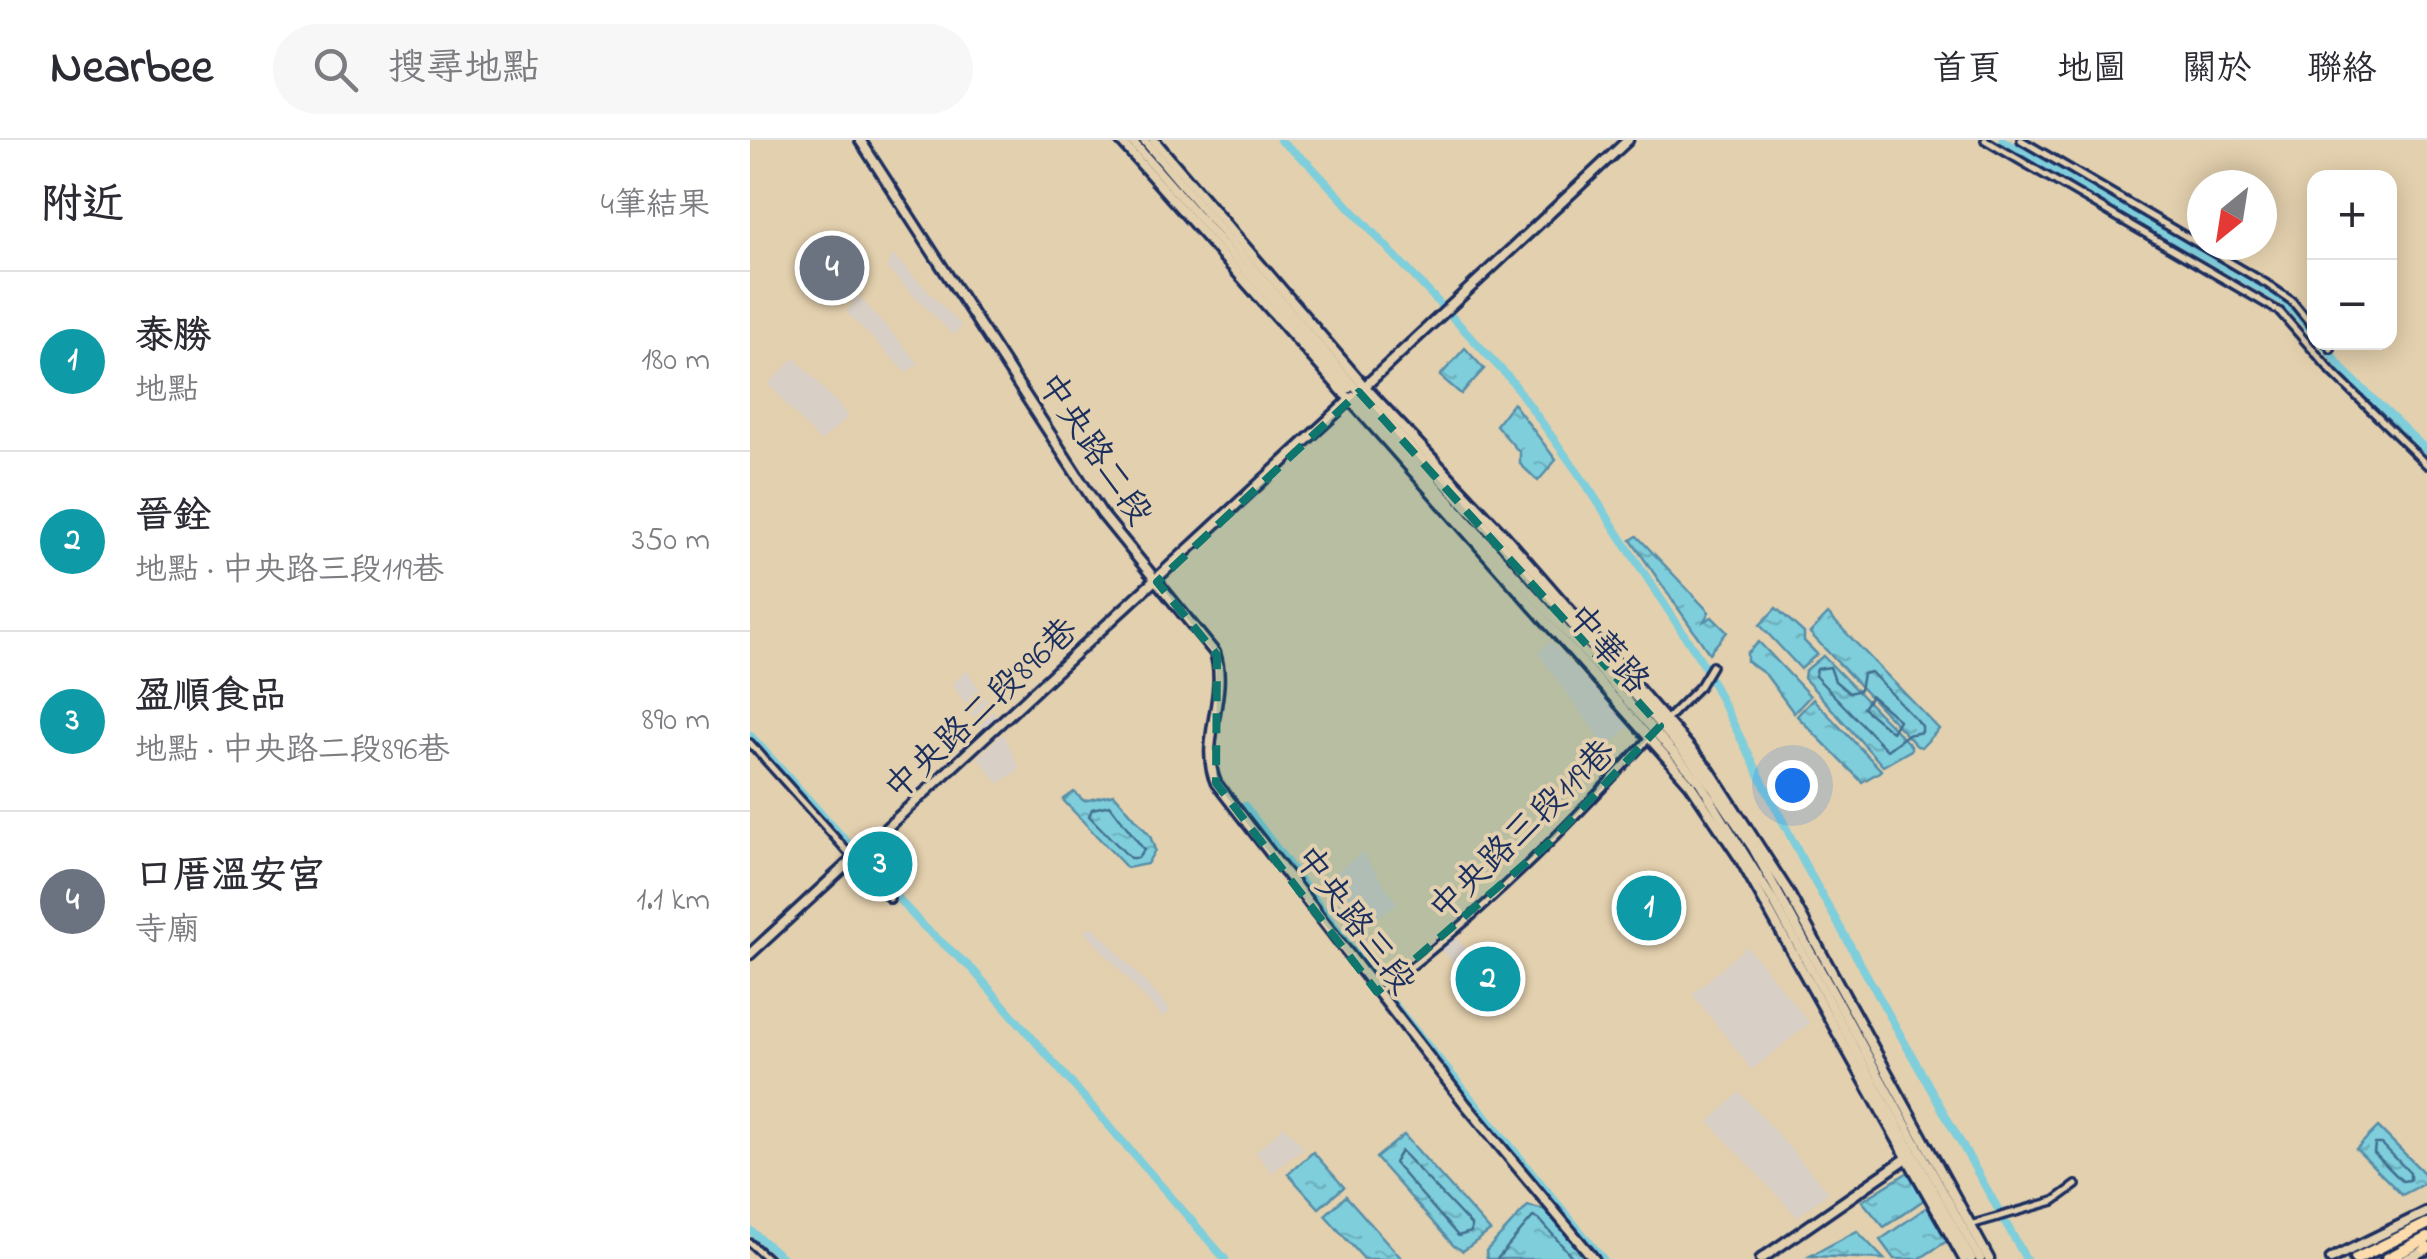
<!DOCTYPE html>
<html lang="zh-TW">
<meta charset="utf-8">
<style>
:root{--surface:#fff;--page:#f7f7f7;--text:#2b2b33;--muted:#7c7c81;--line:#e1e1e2;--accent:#d1495b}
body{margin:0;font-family:"Indie Flower","LXGW WenKai TC",sans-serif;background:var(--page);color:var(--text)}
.controls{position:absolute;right:30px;top:30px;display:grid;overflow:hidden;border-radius:20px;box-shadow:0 5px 25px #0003}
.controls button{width:90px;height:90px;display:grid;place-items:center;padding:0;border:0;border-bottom:2px solid var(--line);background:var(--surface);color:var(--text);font:50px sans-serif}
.compass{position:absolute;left:1437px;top:30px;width:90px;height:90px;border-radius:50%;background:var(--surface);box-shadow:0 5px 25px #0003;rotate:210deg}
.you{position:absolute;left:1042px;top:645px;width:35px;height:35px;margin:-25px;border:8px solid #fff;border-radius:50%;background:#1a73e8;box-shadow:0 0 0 15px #1a73e833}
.badge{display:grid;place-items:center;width:65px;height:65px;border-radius:50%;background:var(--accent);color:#fff;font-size:32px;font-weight:700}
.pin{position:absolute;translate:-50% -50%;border:5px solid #fff;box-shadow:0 2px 10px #0006}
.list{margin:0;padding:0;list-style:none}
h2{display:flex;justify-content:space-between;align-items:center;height:130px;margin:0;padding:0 40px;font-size:42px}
h2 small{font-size:32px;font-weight:400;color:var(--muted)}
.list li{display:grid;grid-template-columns:65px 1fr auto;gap:30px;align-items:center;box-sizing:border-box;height:180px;padding:0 40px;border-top:2px solid var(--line)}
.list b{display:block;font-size:38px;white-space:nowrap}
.list p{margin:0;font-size:32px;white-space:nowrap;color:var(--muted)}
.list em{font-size:32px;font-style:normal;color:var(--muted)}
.icon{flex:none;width:55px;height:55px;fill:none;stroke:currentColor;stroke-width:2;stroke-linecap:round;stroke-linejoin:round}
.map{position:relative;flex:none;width:1677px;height:1119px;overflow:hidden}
header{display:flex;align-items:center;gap:60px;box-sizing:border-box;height:140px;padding:0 50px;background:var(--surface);border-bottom:2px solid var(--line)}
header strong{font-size:48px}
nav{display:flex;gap:55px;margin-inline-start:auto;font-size:35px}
.search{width:700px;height:90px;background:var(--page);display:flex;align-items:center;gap:25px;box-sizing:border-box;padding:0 35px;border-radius:55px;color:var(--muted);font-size:38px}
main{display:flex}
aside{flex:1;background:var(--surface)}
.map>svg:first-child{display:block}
</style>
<header>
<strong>Nearbee</strong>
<div class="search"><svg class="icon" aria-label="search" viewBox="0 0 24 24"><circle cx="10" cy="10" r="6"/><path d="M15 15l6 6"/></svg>搜尋地點</div>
<nav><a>首頁</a><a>地圖</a><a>關於</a><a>聯絡</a></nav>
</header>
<main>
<aside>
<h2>附近<small>4筆結果</small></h2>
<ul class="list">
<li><span class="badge" style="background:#0f9aa8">1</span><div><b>泰勝</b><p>地點</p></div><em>180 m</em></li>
<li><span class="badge" style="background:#0f9aa8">2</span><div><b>晉銓</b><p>地點 · 中央路三段119巷</p></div><em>350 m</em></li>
<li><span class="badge" style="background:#0f9aa8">3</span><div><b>盈順食品</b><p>地點 · 中央路二段896巷</p></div><em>890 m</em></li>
<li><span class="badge" style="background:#6b7280">4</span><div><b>口厝溫安宮</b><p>寺廟</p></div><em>1.1 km</em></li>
</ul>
</aside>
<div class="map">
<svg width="1677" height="1119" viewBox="0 0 1677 1119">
<defs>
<pattern id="water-ripples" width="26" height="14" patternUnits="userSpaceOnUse" patternTransform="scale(2.5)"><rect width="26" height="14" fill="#7fcedb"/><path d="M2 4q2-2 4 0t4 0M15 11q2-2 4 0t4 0" fill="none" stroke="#6db1be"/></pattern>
</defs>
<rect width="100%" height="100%" fill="#e3d0ae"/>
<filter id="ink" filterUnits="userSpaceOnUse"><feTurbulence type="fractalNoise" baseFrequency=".01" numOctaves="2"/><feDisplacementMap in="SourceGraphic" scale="20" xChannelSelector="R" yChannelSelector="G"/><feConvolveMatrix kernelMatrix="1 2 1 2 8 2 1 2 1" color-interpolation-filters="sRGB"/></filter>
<g filter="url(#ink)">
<!-- built -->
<g fill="#d8cfc6">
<polygon points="143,115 212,186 203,195 136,128"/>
<polygon points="108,155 169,223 157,233 96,172"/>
<polygon points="45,218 99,276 70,302 18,244"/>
<polygon points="801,501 879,586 857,609 788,513"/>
<polygon points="217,530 247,577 233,591 202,544"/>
<polygon points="253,593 270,629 248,644 228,617"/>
<polygon points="612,712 648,764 604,792 572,743"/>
<polygon points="342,785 421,870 413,878 335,792"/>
<polygon points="704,795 724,818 735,809 769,850 743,872 690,808"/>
<polygon points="997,806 1060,883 1002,930 942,854"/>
<polygon points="990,952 1079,1052 1047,1077 959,982"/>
<polygon points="534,986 554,1007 522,1033 505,1012"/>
</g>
<!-- water -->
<g fill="url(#water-ripples)" stroke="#578ea9" stroke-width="2.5">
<polygon points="715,208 734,229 711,254 690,236"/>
<polygon points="763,263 806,320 788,341 770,324 770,313 746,285"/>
<polygon points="887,396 959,472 954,481 962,477 977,492 959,513 881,400"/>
<polygon points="1026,468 1054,493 1054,501 1067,514 1051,529 1010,485"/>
<polygon points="1078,474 1189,589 1172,607 1167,606 1060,493"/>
<polygon points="1009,502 1060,556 1044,573 1016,535 997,521 997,513"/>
<polygon points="1073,516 1161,606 1161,610 1133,626 1054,538 1055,531"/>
<polygon points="1063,559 1131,630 1129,632 1112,642 1047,576"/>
<polygon points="324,652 334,661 364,654 400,696 405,710 397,724 377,728 313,660"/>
<polygon points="1628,987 1677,1036 1677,1042 1652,1055 1606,1009"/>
<polygon points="654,995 740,1091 713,1111 704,1106 626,1018"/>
<polygon points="563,1012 594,1047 569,1068 538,1034"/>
<polygon points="1160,1031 1175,1059 1134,1087 1112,1061"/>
<polygon points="596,1056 652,1119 614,1119 575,1075"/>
<polygon points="778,1066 795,1070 837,1119 737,1119 736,1111"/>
<polygon points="1177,1067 1197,1101 1169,1119 1144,1119 1130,1100"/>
<polygon points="1107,1091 1134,1119 1060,1116"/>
</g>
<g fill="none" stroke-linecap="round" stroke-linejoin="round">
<!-- shore -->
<g stroke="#436f90" stroke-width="2.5">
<polygon points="1080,527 1085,541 1099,553 1110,550 1113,534 1121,532 1172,586 1172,592 1157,595 1137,610 1065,536 1067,529"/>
<polygon points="1121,556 1149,580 1142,592 1113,568"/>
<polygon points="360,665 394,710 388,718 380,718 339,676 342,669"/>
<polygon points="1625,1004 1632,1004 1660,1033 1660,1040 1652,1041 1624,1013"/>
<polygon points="651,1011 721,1085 721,1092 708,1096 644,1023"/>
<polyline points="747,1119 783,1077 790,1080 824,1119"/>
</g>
<!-- canal -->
<g stroke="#7fcedb" stroke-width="8">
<polyline points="530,0 559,24 762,241 836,344 952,522 1054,723 1276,1119"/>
<polyline points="1252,0 1534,162 1564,193"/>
<polyline points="1572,202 1594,231 1677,311"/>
<polyline points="0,595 172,785 223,830 475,1119"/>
<polyline points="495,666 632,850 853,1119"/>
<polyline points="0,1090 34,1119"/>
</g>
<!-- street casing -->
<g stroke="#1b2f5e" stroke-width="12">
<g id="street">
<polyline points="1235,0 1530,172 1583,233 1677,325"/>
<polyline points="1271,0 1517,144 1542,161 1564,188"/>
<polyline points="1576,202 1581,209"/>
<polyline points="916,580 950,546 962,526"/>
<polyline points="0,603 140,759"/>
<path d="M629,851C728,779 816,689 898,599"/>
<polyline points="1220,1085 1304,1061 1326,1045"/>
<polyline points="0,1103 18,1119"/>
</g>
</g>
<!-- secondary casing -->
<g stroke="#1b2f5e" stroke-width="15">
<g id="secondary">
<path d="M110,0L352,374L465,513C479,555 448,602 466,643L716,965L844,1119"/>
<polyline points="370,0 940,644 989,717 1214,1119"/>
<polyline points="381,0 599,248"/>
<polyline points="394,0 609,252 749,401 954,635 1003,708 1230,1119"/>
<polyline points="404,0 614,246 755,396 960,631 1037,750 1239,1119"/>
<polyline points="613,248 878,0"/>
<polyline points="608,259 949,641 1024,762 1221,1119"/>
<polyline points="0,814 603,257"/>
<polyline points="1011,1119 1157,1018"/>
<polyline points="1581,1119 1677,1072"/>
<polyline points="1657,1119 1677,1109"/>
</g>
</g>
<!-- highway casing -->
<g stroke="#1b2f5e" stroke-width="18">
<g id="highway">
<polyline points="1676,1109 1677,1108"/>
<polyline points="1606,1119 1677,1084"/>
<polyline points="1637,1119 1677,1098"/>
</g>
</g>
<!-- street -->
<use href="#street" stroke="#e3d0ae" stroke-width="5"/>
<!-- secondary -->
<use href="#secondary" stroke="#e3d0ae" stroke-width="8"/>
<!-- highway -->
<use href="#highway" stroke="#fcdcac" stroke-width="10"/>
</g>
</g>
<!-- marked area -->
<path fill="#0f766e" fill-opacity="0.2" stroke="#0f766e" stroke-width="8" stroke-dasharray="20 12" stroke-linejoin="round" d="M609,252L910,586L800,702L627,852L466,643L467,515L407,442Z"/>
<g text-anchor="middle" stroke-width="8" stroke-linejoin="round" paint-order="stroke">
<!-- street labels -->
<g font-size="35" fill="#1b2f5e" stroke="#e3d0ae">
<text transform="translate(346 308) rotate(56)" y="12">中央路二段</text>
<text transform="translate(859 508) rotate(49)" y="12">中華路</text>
<text transform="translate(230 568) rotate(-43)" y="12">中央路二段896巷</text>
<text transform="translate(771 689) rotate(-44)" y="12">中央路三段119巷</text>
<text transform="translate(606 779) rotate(53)" y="12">中央路三段</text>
</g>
</g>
</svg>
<div class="controls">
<button>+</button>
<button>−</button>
</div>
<svg class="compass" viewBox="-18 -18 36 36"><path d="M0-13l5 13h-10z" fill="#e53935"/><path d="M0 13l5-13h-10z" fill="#7c7c81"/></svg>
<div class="you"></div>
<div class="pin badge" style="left:899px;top:768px;background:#0f9aa8">1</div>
<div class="pin badge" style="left:738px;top:839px;background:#0f9aa8">2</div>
<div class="pin badge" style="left:130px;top:724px;background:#0f9aa8">3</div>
<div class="pin badge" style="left:82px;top:128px;background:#6b7280">4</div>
</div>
</main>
